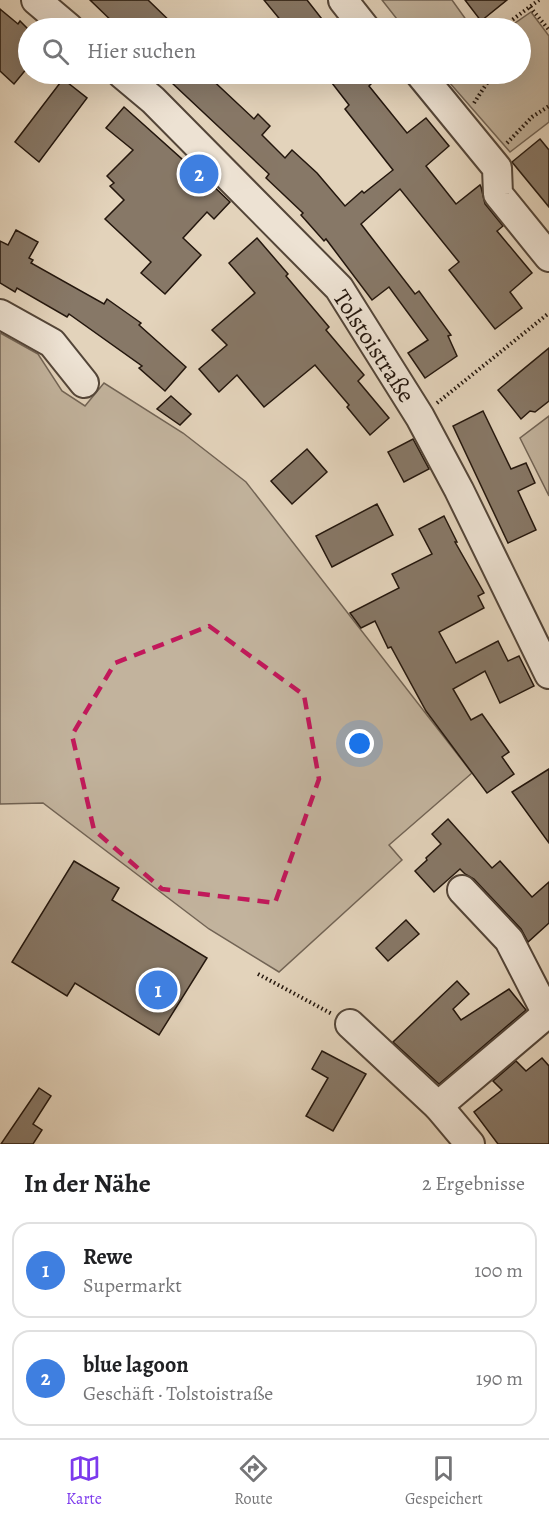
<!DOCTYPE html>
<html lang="de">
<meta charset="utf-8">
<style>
:root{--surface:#fff;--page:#f6f6f6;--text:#202124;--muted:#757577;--line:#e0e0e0;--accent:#7c3aed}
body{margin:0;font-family:Alegreya,serif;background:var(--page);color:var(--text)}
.you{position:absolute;left:360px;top:744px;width:21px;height:21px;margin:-15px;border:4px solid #fff;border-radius:50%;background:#1a73e8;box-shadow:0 0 0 9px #1a73e833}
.badge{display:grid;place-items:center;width:39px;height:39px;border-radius:50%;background:var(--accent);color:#fff;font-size:20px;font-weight:700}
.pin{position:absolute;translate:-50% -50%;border:3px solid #fff;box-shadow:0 2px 6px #0006}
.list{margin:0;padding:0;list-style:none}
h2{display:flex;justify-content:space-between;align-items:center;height:78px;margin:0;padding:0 24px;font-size:26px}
h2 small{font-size:20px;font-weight:400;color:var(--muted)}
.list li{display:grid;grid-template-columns:39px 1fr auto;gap:18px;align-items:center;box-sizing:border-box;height:96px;margin:0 12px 12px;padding:0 12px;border:2px solid var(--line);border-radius:18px}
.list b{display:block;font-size:22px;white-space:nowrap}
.list p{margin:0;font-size:20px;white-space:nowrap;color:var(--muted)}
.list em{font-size:20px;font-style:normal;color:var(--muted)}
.icon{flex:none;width:33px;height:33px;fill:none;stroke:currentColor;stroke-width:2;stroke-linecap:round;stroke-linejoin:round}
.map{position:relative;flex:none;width:549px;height:1144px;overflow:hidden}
.search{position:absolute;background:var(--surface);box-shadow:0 6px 24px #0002;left:18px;right:18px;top:18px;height:66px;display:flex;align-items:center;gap:15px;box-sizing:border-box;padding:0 21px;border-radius:33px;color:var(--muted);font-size:22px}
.sheet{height:294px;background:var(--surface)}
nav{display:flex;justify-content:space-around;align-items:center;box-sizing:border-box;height:84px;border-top:2px solid var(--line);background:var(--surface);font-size:16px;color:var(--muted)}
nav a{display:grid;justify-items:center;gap:3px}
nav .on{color:var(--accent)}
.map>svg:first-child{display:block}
</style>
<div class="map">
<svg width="549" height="1144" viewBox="0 0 549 1144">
<rect width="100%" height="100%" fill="#e3d3bb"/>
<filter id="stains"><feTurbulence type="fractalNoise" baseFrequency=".00333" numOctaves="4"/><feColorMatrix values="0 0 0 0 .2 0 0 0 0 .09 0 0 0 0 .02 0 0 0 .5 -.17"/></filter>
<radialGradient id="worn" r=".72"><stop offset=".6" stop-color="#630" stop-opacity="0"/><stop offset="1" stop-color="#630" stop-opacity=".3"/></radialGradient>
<!-- green -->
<g fill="#c2b39d" stroke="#726455" stroke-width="1.5">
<polygon points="382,0 452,0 472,28 404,28"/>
<polygon points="531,12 549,36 549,122 510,152 442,74 520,74 520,28 508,28"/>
<polygon points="0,333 38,354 62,391 85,406 104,383 183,433 246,482 472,773 389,845 402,860 279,972 209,929 43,803 0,804"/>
<polygon points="549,416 549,496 520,438"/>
</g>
<!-- building -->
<g fill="#877867" stroke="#23160d" stroke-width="1.5">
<polygon points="90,0 148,0 177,28 119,28"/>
<polygon points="264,0 307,0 329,28 287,28"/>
<polygon points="465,0 507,0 481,21"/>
<polygon points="0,9 18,24 20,21 28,29 28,67 14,84 0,71"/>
<polygon points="180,74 206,74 254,119 258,114 270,126 262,135 285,158 292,150 317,173 345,206 362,191 364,193 393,170 345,109 349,105 325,74 364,74 372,83 369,86 407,133 426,118 449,146 426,166 456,204 480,185 481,187 485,204 503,226 497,231 532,273 510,292 522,308 495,329 449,270 459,262 400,189 361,224 415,294 419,291 451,335 448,336 457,356 425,378 408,353 428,340 389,287 372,300 326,239 324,241 301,215 303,213 266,178 269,174 172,83"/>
<polygon points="63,79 87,98 39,162 15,142"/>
<polygon points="124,107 191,167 193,164 207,178 206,179 230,202 214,219 207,212 183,238 201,255 165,294 141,273 151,262 105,219 124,200 110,186 114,183 107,176 133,150 106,128"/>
<polygon points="540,139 549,150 549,207 512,162"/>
<polygon points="16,230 38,242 29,258 33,260 31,263 104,304 107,299 141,323 139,325 186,367 165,391 139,368 142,366 69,314 67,317 17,288 15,292 0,283 0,241 8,245"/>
<polygon points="257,238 288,274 286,276 329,327 326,330 364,375 358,381 389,418 370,435 347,407 349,405 315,365 264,407 237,375 219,392 199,369 227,345 212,330 255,293 229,263"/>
<polygon points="549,348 549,401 535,412 530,411 521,419 498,390"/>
<polygon points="171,396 191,414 180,425 157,409"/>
<polygon points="483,411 511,469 526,463 535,483 518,491 536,530 508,543 453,426"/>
<polygon points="413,439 429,469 404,482 388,452"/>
<polygon points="307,449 327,472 292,504 271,481"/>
<polygon points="377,504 393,535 332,567 316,536"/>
<polygon points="444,516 457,542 455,542 484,593 478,596 484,608 439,632 456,663 498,641 508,661 519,656 534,686 500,703 485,671 453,689 471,720 482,714 509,752 502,757 514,774 487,793 426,711 391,647 388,648 375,621 361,628 350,613 399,588 392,574 432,554 419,529"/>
<polygon points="549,769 549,843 512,792"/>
<polygon points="448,819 492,868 500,861 532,897 549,882 549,923 528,942 521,929 474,879 465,874 460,869 434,892 415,871 427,860 426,858 441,844 432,834"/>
<polygon points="74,861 119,888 112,900 207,958 159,1035 75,983 67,996 12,962"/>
<polygon points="406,920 419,934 388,961 376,948"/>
<polygon points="457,981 469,994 453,1009 461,1020 509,989 526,1010 439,1084 393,1042"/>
<polygon points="322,1051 366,1074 333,1131 306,1116 328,1078 312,1069"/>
<polygon points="542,1058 549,1066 549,1144 498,1144 474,1112 502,1090 493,1081 516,1061 526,1071"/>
<polygon points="39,1088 51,1096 33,1124 42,1130 33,1144 1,1144"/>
</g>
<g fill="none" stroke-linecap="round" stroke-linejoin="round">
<!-- minor casing -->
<g stroke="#534538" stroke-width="32">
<g id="minor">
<polyline points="36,0 69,28"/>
<polyline points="343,0 365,28"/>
<polyline points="122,74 153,100 339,288 420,417 459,490 549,674"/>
<polyline points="420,74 497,168 498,194 549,257"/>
<polyline points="0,314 52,343 84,383"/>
<polyline points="462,890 509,940 547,1014"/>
<polyline points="350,1024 438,1106"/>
<polyline points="470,1144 438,1106 549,1012"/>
</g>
</g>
<!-- path -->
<g stroke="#23160d" stroke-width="4" stroke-dasharray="1.5 3" stroke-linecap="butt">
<polyline points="530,7 549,30"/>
<polyline points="510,28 512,20 539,0"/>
<polyline points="474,103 493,74"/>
<polyline points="507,143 532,117 549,106"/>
<polyline points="437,403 549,313"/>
<polyline points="258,974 332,1014"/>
</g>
<!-- minor -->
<use href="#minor" stroke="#ede2d3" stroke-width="28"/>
</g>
<!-- marked area -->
<path fill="none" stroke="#c2185b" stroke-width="4.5" stroke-dasharray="12 8" stroke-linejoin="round" d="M209,626L304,695L319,779L275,903L162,889L94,830L72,735L115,663Z"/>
<g text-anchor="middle" stroke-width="4.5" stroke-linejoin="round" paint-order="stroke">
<!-- street labels -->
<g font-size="24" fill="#23160d" stroke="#ede2d3">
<text transform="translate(374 346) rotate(57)" y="8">Tolstoistraße</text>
</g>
</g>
<rect width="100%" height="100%" filter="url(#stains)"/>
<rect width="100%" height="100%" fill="url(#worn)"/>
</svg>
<div class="you"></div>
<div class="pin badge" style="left:158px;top:990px;background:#3f7fe0">1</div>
<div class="pin badge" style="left:199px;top:174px;background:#3f7fe0">2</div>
<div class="search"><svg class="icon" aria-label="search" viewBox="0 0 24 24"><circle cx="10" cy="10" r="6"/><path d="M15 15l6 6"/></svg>Hier suchen</div>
</div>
<section class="sheet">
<h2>In der Nähe<small>2 Ergebnisse</small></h2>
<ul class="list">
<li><span class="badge" style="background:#3f7fe0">1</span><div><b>Rewe</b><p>Supermarkt</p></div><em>100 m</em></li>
<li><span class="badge" style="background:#3f7fe0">2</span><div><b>blue lagoon</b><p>Geschäft · Tolstoistraße</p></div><em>190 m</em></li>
</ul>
</section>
<nav>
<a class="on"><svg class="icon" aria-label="map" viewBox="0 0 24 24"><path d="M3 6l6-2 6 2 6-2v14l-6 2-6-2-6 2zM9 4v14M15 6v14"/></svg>Karte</a>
<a><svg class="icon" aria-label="directions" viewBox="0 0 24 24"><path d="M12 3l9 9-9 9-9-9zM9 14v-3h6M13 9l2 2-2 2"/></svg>Route</a>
<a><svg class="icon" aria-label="saved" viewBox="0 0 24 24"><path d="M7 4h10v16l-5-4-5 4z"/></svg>Gespeichert</a>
</nav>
